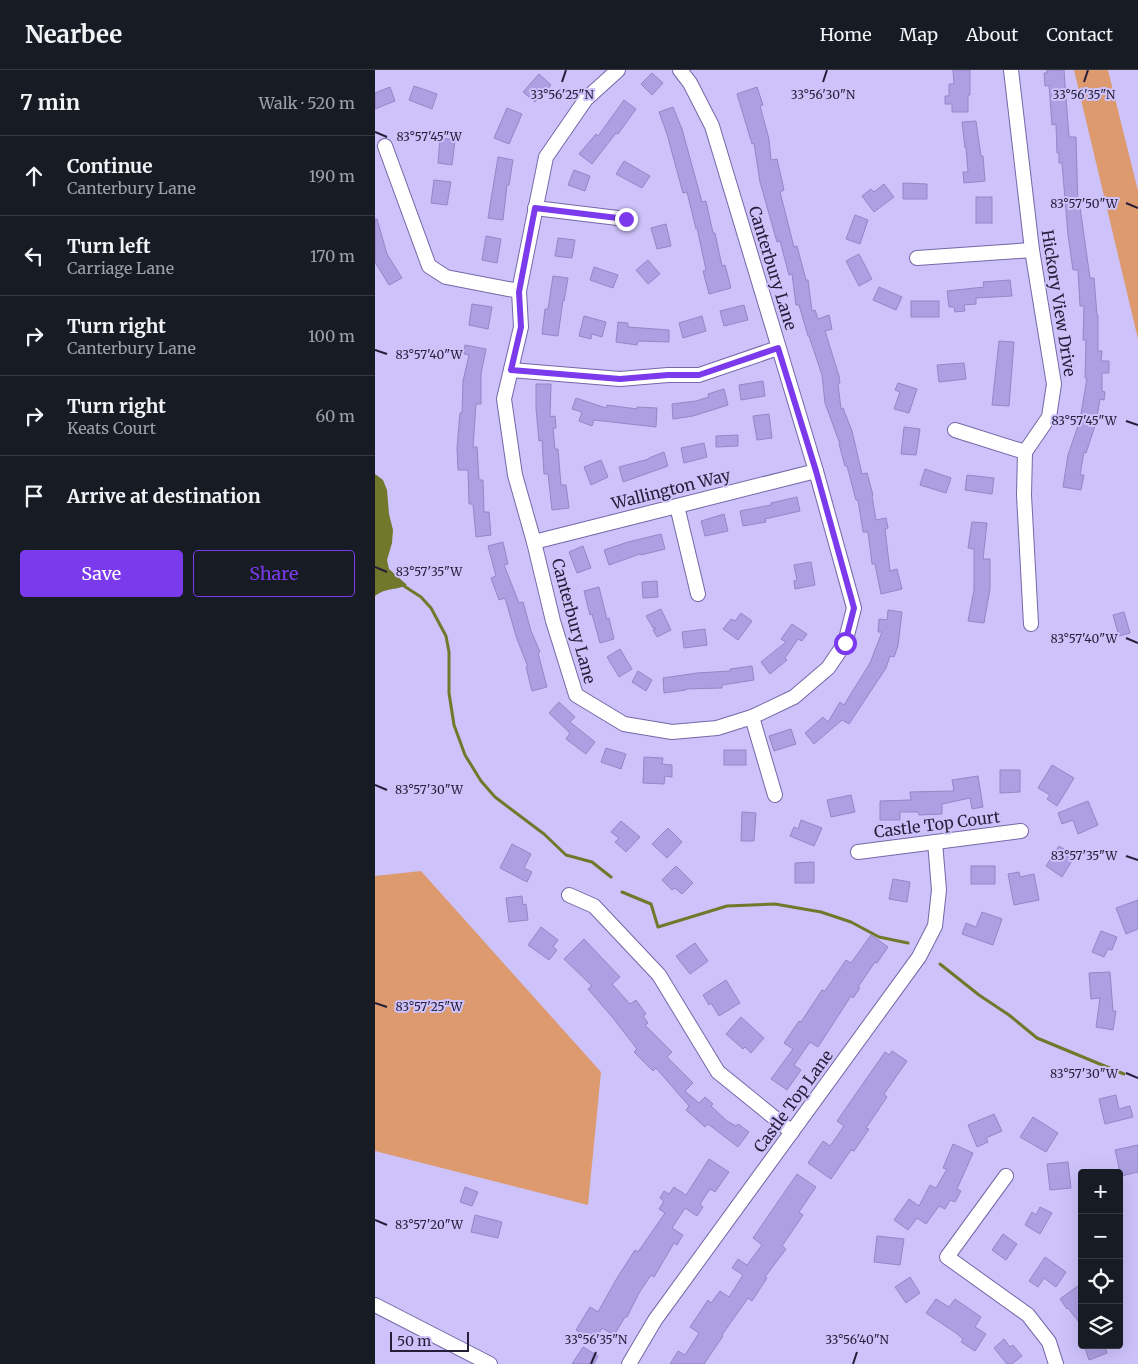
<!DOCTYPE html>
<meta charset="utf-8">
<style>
:root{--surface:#171b24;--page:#20242c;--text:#f1f3f6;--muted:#9ea1a6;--line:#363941;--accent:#7c3aed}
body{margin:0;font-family:Merriweather,serif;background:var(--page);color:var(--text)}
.controls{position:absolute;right:15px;bottom:15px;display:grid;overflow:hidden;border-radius:5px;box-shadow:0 5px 20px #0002}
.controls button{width:45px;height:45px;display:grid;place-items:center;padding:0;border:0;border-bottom:1px solid var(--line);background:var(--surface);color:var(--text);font:25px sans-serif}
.scale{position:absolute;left:15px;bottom:12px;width:79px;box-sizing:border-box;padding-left:5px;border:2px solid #251e39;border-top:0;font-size:14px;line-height:18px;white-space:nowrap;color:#251e39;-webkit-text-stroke:4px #cdc2fa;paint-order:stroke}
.stop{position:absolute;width:15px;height:15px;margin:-11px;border:4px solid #7c3aed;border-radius:50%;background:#fff}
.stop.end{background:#7c3aed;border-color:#fff;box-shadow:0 1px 5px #0008}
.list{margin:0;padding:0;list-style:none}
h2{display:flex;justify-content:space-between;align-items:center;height:65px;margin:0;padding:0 20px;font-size:21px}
h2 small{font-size:16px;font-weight:400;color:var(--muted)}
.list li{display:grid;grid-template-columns:32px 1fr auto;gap:15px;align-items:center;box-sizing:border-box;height:80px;padding:0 20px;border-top:1px solid var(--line)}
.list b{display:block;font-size:19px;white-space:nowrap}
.list p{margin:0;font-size:16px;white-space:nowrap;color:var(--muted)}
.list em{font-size:16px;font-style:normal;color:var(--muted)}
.actions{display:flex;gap:10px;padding:15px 20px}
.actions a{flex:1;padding:11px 0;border:1px solid var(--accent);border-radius:5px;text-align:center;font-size:18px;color:var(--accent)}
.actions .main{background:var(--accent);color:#fff}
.icon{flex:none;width:28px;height:28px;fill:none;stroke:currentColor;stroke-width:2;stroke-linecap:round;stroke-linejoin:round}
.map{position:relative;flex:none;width:763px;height:1294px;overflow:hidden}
header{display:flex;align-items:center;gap:30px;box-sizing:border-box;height:70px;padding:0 25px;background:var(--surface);border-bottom:1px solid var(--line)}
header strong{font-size:24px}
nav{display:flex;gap:28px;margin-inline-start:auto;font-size:18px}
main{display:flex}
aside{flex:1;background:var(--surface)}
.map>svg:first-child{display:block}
</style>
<header>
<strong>Nearbee</strong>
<nav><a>Home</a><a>Map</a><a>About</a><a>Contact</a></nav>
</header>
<main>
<aside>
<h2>7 min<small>Walk · 520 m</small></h2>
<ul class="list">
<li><svg class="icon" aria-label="ahead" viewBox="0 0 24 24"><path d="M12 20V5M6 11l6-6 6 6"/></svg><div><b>Continue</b><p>Canterbury Lane</p></div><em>190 m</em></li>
<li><svg class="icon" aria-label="left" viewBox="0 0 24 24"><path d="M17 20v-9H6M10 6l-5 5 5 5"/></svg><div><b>Turn left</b><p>Carriage Lane</p></div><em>170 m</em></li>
<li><svg class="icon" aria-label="right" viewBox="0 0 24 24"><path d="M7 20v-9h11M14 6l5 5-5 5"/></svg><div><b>Turn right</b><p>Canterbury Lane</p></div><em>100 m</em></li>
<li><svg class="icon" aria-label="right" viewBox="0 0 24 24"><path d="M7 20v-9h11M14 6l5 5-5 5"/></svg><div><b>Turn right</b><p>Keats Court</p></div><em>60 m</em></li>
<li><svg class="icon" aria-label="arrive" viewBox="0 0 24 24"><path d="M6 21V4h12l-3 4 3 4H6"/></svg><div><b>Arrive at destination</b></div></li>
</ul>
<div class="actions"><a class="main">Save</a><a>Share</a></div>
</aside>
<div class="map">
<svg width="763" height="1294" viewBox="0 0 763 1294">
<rect width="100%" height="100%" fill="#cdc2fa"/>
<!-- green -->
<g fill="#dc9a6e">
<polygon points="699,0 733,0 763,121 763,269"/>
<polygon points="46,801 226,1002 213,1135 0,1081 0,806"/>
</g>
<!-- water -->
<path fill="#71782b" d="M0,404L8,410L12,420L14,444L18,460L17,473L12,490L14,499L32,515C19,521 12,517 0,526Z"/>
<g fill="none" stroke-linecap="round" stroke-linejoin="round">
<!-- stream -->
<g stroke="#71782b" stroke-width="3">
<polyline points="29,516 46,527 56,538 71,566 74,582 74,623 79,655 90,685 106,711 120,727 169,764 191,785 217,792 236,807"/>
<polyline points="247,822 276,834 283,857 352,836 400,834 446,842 476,852 504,867 533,873"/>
<polyline points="565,894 604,925 634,945 662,968 749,1004"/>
</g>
</g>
<!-- building -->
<g fill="#ae9fe3" stroke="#9586c8">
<polygon points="578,0 595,0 595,25 593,25 593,42 577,42 577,34 570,34 570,26 574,26 574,14 579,14"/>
<polygon points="672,0 689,0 694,67 701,67 703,137 705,137 715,208 719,208 722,245 723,245 723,281 727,281 726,291 734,291 734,303 727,303 727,321 730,322 729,330 725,329 721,353 711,383 709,382 705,405 709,405 706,420 688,417 693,385 705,350 712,308 710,308 711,270 708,270 709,236 705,236 703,200 698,200 693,165 687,93 684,93 684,83 682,83 681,54 677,55 674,15 670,16 669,3 672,3"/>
<polygon points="277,3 288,13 277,25 266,14"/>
<polygon points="164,4 176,15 160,32 148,22"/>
<polygon points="39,16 62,24 57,39 34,30"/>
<polygon points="15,17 20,31 0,39 0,23"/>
<polygon points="382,17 388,35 385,36 394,69 396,90 402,89 409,120 405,122 419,177 422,176 431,210 433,210 437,241 440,240 443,249 454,245 457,259 450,261 464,306 465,313 463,314 466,339 468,338 477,361 487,404 492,403 498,425 497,426 501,450 511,448 513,458 510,459 515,501 522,499 527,519 506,524 500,494 497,494 493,462 488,462 483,430 481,430 472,396 470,396 464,374 465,374 450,333 447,305 434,266 433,266 424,235 421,235 417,204 414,205 405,171 402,172 385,112 379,73 377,74 362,24"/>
<polygon points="249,30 261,39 243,64 241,63 217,94 204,84 221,64 223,66"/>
<polygon points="298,37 307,59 327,132 331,131 338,163 340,163 347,196 350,195 356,218 334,224 328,201 331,200 322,158 321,159 312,122 308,123 292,64 284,42"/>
<polygon points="132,38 147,44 134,74 119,68"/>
<polygon points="601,51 606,86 608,86 610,111 589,113 588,102 593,102 591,77 590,78 587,52"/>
<polygon points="65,68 80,70 77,95 63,93"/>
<polygon points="123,87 138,90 134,115 132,115 128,150 113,148"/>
<polygon points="249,91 275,106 267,118 241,104"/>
<polygon points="199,100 215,106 210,121 193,115"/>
<polygon points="59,110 76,112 72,135 56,133"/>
<polygon points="528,113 552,114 552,129 528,129"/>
<polygon points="509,114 519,127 499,142 487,126 496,119 499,122"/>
<rect x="601" y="127" width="16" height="26"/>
<polygon points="480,145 493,150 485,174 471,169"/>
<polygon points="0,149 2,149 12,184 27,208 14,215 0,192"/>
<polygon points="291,154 296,176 282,179 276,158"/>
<polygon points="111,166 126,169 122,193 107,190"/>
<polygon points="183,168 200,170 197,188 180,186"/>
<polygon points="484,184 497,209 484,216 471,191"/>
<polygon points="273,190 285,204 273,214 261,200"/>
<polygon points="219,197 243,205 238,218 215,210"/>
<polygon points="178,206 193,208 189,231 188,230 183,266 167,264 170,239 173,239"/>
<polygon points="635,210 637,226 601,228 601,234 589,235 590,241 580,242 579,237 574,237 572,221 609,217 608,212"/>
<polygon points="504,217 527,227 521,240 498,230"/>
<rect x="536" y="231" width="28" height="16"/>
<polygon points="97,234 117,237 113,259 94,255"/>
<polygon points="369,235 373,250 349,256 345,241"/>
<polygon points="209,246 231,252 227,267 217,264 216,269 204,266"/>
<polygon points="327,246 331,261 308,268 304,253"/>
<polygon points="243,252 253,253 253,257 294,260 294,272 263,271 262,275 241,272"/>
<polygon points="624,271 639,272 634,336 617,335"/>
<polygon points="90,275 111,279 106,304 106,334 101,334 98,377 102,377 104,410 108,410 109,442 114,442 116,465 101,467 98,434 94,434 93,400 83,400 82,378 85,343 87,343 88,311 94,285 89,284"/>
<polygon points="589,293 591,309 564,312 562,295"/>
<polygon points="388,311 390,326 366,330 364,315"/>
<polygon points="523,313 542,319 534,343 519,339 525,322 520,320"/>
<polygon points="161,314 176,314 175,347 180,346 181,358 178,358 180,379 183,379 186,415 191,415 194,438 177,440 173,404 169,404 167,370 164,371 161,338"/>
<polygon points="349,319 353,335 318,346 298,349 297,334 321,331 334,327 333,324"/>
<polygon points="201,328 231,338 232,335 262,339 262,337 282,338 281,357 219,350 217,356 204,351 207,342 197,339"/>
<polygon points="394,344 397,368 382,370 378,346"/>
<polygon points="529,357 545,359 541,385 526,384"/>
<polygon points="363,365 363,376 341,377 341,366"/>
<polygon points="329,373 332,387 309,393 306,378"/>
<polygon points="289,382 293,396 248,412 244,397 274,389 274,388"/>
<polygon points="226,390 233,407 216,415 209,397"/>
<polygon points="550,399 576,408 571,423 545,415"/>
<polygon points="592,405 619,408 617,424 590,420"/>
<polygon points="422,427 425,441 390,449 391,452 368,456 365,441 396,435 396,433"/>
<polygon points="349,444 353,461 330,466 326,451"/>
<polygon points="597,452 612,453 608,489 615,489 615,519 609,553 593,551 599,520 599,479 593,478"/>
<polygon points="286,464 290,479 266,485 265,484 234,495 229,480 253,472"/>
<polygon points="128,472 133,494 129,495 144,533 148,532 156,561 165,582 163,583 172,617 157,621 151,597 153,597 142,569 130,528 124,530 116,508 121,506 113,476"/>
<polygon points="208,476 216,498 202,503 194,482"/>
<polygon points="436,492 440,515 420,519 419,511 422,510 419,495"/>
<polygon points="282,511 283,527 268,528 267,512"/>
<polygon points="224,517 232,549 234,548 239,569 225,573 217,544 215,545 209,521"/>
<polygon points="286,539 296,560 282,567 278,560 281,558 278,558 271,546"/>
<polygon points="513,540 527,542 523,576 519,587 515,586 511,598 474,654 467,650 439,674 430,663 448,647 453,652 465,632 469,635 495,593 507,562 503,562 504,549 512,550"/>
<polygon points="749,542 755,563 744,566 738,545"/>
<polygon points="366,543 377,551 363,570 348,559 356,549 360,551"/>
<polygon points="417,554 432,564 427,571 423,569 410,588 412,590 395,604 386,592 411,572 406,569"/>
<polygon points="330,559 332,575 309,578 307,562"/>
<polygon points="245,579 257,599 244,607 232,587"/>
<polygon points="377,596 379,610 347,615 347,618 311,619 311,620 289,623 288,608 322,603 355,601 355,599"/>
<polygon points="263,601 277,610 271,621 257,612"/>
<polygon points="184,632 200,647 195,652 220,672 211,684 191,669 195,663 174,643"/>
<polygon points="416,659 421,674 399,681 394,666"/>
<polygon points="231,678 251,684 246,699 226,692"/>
<rect x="349" y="680" width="22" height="15"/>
<polygon points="269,687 288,688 287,694 297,695 297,707 290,706 289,714 268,713"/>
<polygon points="677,695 699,708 682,736 672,729 675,725 663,718"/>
<polygon points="625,700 645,700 645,722 625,723"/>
<polygon points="603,706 608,737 597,739 595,728 567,734 567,744 544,745 543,742 525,742 525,750 505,750 505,731 536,730 535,722 579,721 577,710"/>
<polygon points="476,725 480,742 456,747 452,730"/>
<polygon points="713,731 723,755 703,764 698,750 687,754 683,743"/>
<polygon points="367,742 381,743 379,771 366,771"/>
<polygon points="426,750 447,758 439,776 415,766 419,757 423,759"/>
<polygon points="246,751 265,767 251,782 240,772 244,768 236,762"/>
<polygon points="293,758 307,772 292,788 277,774"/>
<polygon points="137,774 156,784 149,798 157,802 152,812 125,798"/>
<polygon points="684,776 700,786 687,807 671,796"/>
<polygon points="439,792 439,813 420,813 420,793"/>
<polygon points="301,796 318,813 307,824 300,818 297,820 287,810"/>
<rect x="596" y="796" width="24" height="18"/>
<polygon points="644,802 645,807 659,804 664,830 639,835 633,804"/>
<polygon points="518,809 535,812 532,832 514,829"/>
<polygon points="147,826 148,835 151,834 153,850 134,852 131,828"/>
<polygon points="763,830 763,859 751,864 741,838"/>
<polygon points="607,842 627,849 618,875 587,864 591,853 601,857"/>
<polygon points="166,857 183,870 178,877 182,880 174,890 153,875"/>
<polygon points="726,861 742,867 737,880 733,879 729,887 717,882"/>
<polygon points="496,865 513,877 502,893 500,892 483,917 485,918 478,928 476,926 443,977 435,972 419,995 426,1000 412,1020 396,1009 418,979 409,973 424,951 426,952 447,920 450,921 471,890 476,893"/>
<polygon points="209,869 245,907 237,914 255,934 261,930 271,944 268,946 273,953 270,955 297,982 292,987 318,1013 310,1021 324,1033 330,1027 338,1034 336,1036 352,1051 361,1056 363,1054 374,1062 363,1077 333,1054 330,1057 311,1040 314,1036 281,998 278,1001 259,982 262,979 238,948 213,919 217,916 189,889"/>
<polygon points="320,873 333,891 315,904 301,886"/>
<polygon points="735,902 738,941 741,941 738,960 721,957 725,928 716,929 714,903"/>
<polygon points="351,910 365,933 344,946 336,933 334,935 328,925"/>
<polygon points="366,947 389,968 376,983 370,977 368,979 351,964"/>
<polygon points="517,981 532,991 509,1024 512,1027 491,1058 494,1059 479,1081 476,1080 456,1109 433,1093 448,1071 455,1076 469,1056 462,1051 510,982 514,985"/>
<polygon points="741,1025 744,1039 755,1036 758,1047 730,1054 724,1029"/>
<polygon points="619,1044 627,1061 611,1068 613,1072 602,1077 593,1055"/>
<polygon points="658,1047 683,1063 671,1082 645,1067"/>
<polygon points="578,1074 598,1083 582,1119 586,1121 580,1132 575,1130 570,1139 564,1136 551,1154 542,1148 533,1160 519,1150 534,1129 544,1136 555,1115 561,1118 572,1099 568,1098"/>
<polygon points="763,1075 763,1102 746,1106 740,1080"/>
<polygon points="334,1089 354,1102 340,1122 335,1119 325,1134 328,1137 322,1146 310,1138 297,1158 308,1165 302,1175 299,1173 279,1207 276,1205 264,1223 252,1247 250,1247 239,1265 227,1258 219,1271 201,1260 215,1237 223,1242 242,1208 260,1180 263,1182 290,1143 284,1139 289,1131 285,1128 289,1121 294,1124 299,1117 311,1125"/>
<polygon points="693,1092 696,1118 675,1120 672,1094"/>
<polygon points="422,1104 441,1117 424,1142 428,1145 407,1176 411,1179 390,1207 392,1208 377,1231 373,1228 347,1265 348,1266 329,1294 295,1294 303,1281 310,1285 324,1263 315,1257 333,1230 336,1233 345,1221 354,1227 368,1205 357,1198 363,1189 372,1195 387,1175 378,1168"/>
<polygon points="90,1117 103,1122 97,1136 85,1132"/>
<polygon points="665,1137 677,1143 665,1164 650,1155 657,1142 661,1145"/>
<polygon points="100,1145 127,1152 123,1168 96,1162"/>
<polygon points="628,1164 642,1174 631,1190 617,1180"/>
<polygon points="502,1166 529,1169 525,1195 499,1192"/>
<polygon points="670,1187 691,1202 681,1217 669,1208 663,1217 654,1211"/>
<polygon points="535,1207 545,1223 531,1233 520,1217"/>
<polygon points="707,1213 707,1256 693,1238 692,1239 685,1229"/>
<polygon points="561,1229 574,1237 580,1229 606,1247 600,1257 611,1264 600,1281 586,1272 588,1269 581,1263 551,1243"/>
<polygon points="629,1269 635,1277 638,1275 647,1286 637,1294 632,1294 619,1278"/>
<polygon points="709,1275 729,1275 732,1283 714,1290"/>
<polygon points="208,1277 223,1286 219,1294 197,1294"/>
</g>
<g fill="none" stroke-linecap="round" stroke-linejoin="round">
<!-- minor casing -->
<g stroke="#7667a7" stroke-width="16">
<g id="minor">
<polyline points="243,0 211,29 171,87 144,221 146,257 129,329 140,405 159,472 178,551 201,625 249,654 297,662 342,658 377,647 419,627 453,598 470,573 479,538 441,401 337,56 315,13 305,0"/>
<polyline points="636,0 657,180 679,314 674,347 650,382 649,425 656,554"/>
<polyline points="10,76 54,196 71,207 144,221"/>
<polyline points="160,138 251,149"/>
<polyline points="542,188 657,180"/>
<polyline points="136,300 245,309 293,305 324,305 403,278"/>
<polyline points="580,360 650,382"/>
<polyline points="302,436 323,524"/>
<polyline points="159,472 441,401"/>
<polyline points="377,647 400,725"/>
<polyline points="483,782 646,761"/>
<polyline points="194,825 219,836 284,905 343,1002 417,1062"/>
<polyline points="631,1106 572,1187 653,1245 674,1272 681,1294"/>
<polyline points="0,1235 115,1294"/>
<polyline points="254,1294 280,1250 544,887 560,856 564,820 560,772"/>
</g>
</g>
<!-- minor -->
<use href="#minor" stroke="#fff" stroke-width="14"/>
</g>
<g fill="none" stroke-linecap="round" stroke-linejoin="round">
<!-- route -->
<polyline stroke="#7c3aed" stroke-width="6" points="251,149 160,138 144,222 146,257 136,300 245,309 293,305 324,305 403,278 441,401 479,538 470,573"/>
</g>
<!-- ticks -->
<path fill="none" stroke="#251e39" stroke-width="2" d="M187,12L191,0M448,12L452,0M709,12L713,0M0,62L12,67M751,133L763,138M0,280L12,284M751,351L763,355M0,497L12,502M751,568L763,573M0,715L12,720M751,786L763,790M0,933L12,937M751,1003L763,1008M0,1150L12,1155M216,1294L221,1282M478,1294L482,1282"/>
<g text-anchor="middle" stroke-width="4" stroke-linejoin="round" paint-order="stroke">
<!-- street labels -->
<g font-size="16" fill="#251e39" stroke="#cdc2fa">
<text transform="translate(398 198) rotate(73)" y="6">Canterbury Lane</text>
<text transform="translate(684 233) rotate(81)" y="6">Hickory View Drive</text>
<text transform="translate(296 419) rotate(-14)" y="6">Wallington Way</text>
<text transform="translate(199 551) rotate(75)" y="6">Canterbury Lane</text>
<text transform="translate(562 754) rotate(-7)" y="6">Castle Top Court</text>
<text transform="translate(418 1031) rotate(-54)" y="6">Castle Top Lane</text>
</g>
</g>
<g font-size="12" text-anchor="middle" fill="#251e39" stroke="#cdc2fa" stroke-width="4" stroke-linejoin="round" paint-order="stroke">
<text x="187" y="29">33°56'25"N</text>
<text x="448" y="29">33°56'30"N</text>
<text x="709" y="29">33°56'35"N</text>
<text x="54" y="71">83°57'45"W</text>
<text x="709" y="138">83°57'50"W</text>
<text x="54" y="289">83°57'40"W</text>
<text x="709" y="355">83°57'45"W</text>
<text x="54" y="506">83°57'35"W</text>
<text x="709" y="573">83°57'40"W</text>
<text x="54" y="724">83°57'30"W</text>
<text x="709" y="790">83°57'35"W</text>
<text x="54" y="941">83°57'25"W</text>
<text x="709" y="1008">83°57'30"W</text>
<text x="54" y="1159">83°57'20"W</text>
<text x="221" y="1274">33°56'35"N</text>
<text x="482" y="1274">33°56'40"N</text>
</g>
</svg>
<div class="controls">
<button>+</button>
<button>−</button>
<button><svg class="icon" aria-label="locate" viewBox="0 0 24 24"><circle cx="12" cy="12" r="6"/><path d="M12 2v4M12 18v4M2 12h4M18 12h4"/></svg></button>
<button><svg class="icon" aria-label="layers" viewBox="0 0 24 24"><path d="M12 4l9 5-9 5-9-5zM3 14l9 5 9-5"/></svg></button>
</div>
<div class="scale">50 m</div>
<div class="stop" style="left:470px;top:573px"></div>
<div class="stop end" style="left:251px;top:149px"></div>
</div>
</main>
